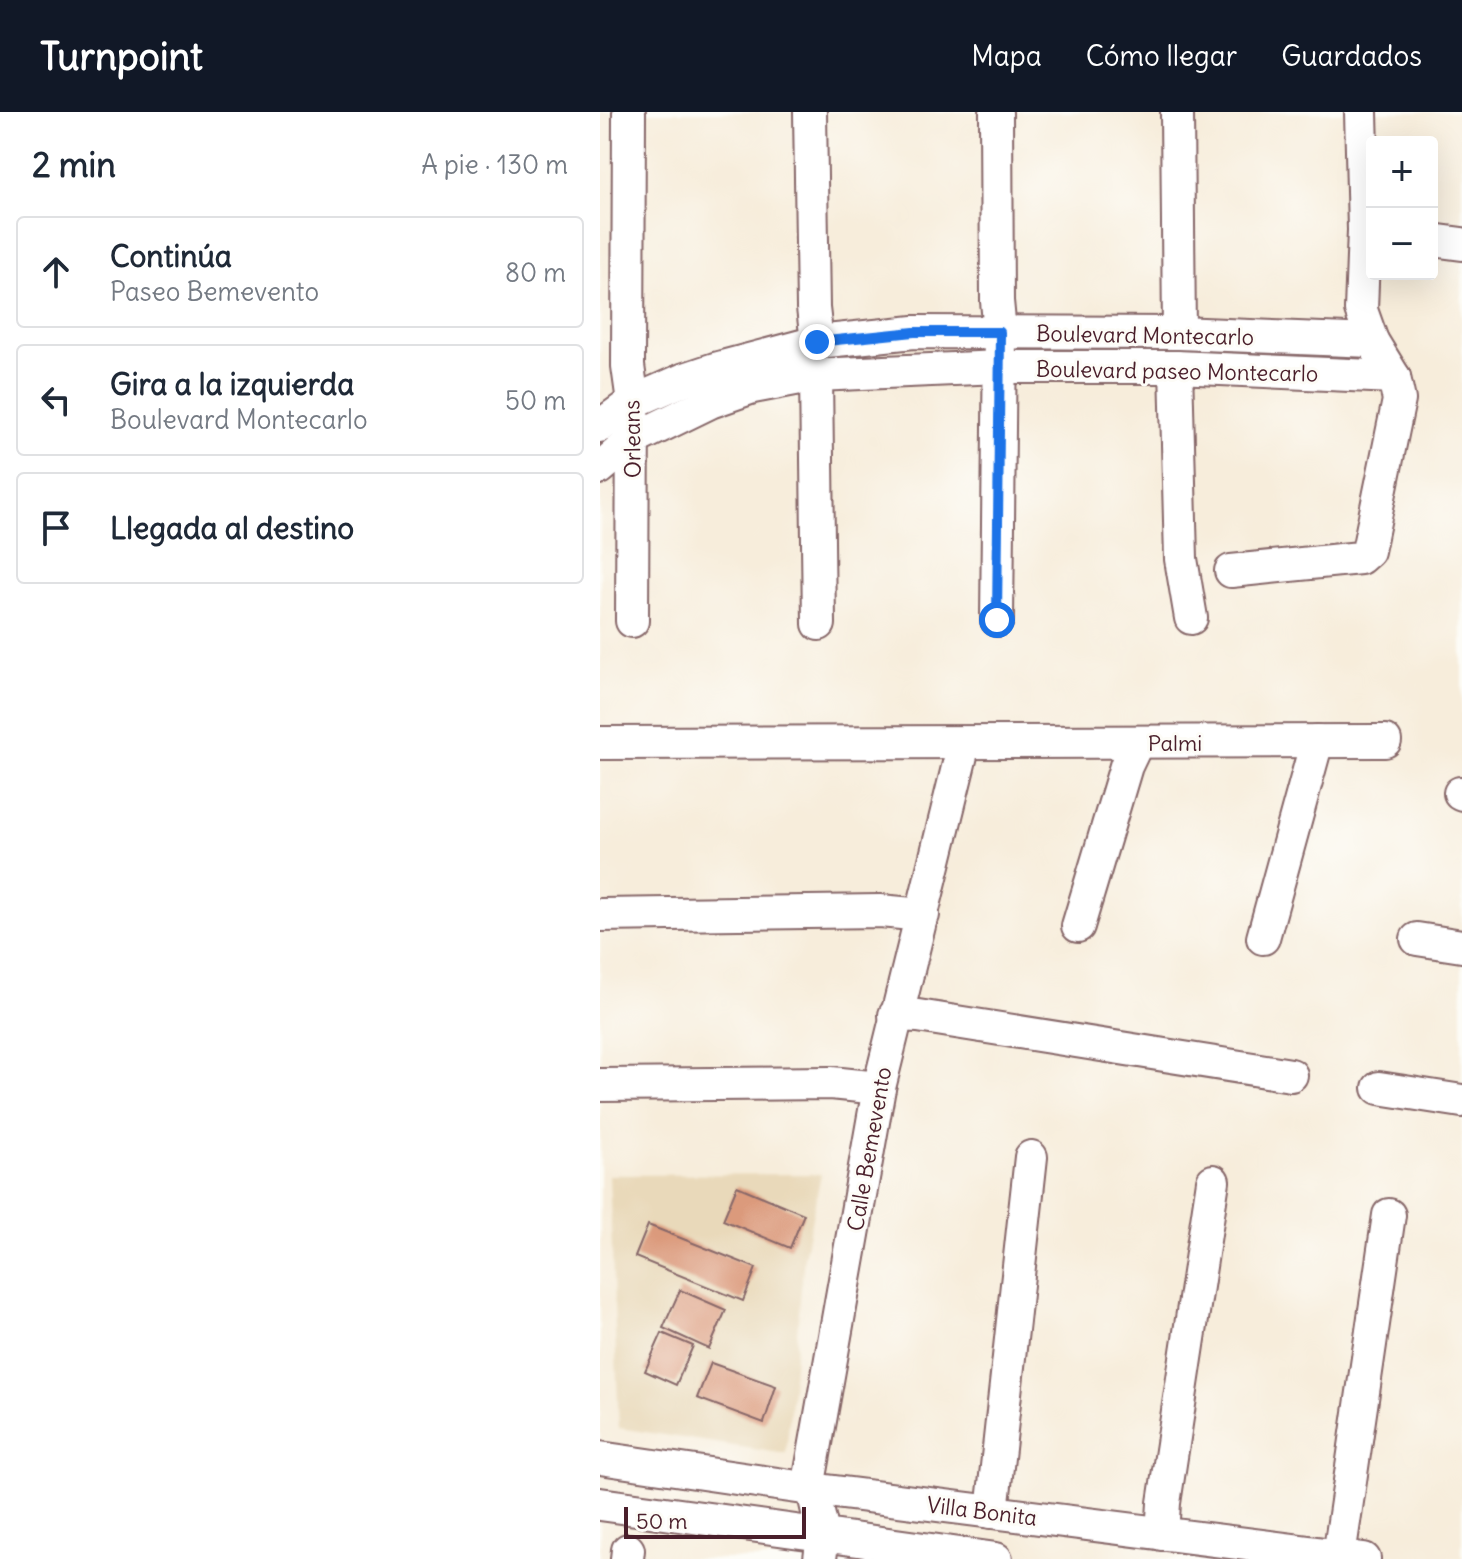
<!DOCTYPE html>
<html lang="es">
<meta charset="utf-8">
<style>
:root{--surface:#fff;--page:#f6f6f7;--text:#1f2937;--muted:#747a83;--line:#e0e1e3;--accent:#111827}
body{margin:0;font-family:Delius,sans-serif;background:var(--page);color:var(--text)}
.controls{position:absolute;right:24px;top:24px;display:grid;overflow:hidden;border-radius:8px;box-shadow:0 8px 32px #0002}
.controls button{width:72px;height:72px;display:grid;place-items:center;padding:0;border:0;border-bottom:2px solid var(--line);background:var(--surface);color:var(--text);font:40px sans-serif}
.scale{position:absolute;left:24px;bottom:20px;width:182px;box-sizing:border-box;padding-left:8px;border:4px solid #4a1f2b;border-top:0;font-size:22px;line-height:28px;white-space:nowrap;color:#4a1f2b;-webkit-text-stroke:6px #fdfcf7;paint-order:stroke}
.stop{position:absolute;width:24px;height:24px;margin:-18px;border:6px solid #1a73e8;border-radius:50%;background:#fff}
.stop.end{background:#1a73e8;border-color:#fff;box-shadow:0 2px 8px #0008}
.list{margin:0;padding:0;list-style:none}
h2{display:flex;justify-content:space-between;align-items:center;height:104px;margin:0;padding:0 32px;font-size:34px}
h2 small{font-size:26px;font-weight:400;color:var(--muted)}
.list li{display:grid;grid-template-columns:52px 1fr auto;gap:24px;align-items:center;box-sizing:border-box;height:112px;margin:0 16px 16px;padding:0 16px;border:2px solid var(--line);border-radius:8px}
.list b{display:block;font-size:30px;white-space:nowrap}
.list p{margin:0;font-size:26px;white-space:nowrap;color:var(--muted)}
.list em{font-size:26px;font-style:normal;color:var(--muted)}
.icon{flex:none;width:44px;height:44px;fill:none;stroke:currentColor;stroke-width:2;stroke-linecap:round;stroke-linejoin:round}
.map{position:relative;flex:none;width:862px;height:1447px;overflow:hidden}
header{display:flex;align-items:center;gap:48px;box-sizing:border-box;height:112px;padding:0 40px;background:var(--accent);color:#fff}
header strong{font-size:38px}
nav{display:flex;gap:44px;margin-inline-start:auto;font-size:28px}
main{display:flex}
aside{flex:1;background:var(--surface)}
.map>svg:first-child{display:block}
</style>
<header>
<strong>Turnpoint</strong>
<nav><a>Mapa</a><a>Cómo llegar</a><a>Guardados</a></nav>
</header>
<main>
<aside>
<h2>2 min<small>A pie · 130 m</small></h2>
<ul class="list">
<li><svg class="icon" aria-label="ahead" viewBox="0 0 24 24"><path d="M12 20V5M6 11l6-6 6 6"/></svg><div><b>Continúa</b><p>Paseo Bemevento</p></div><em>80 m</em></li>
<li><svg class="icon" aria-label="left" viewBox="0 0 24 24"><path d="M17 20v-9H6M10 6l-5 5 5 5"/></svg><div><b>Gira a la izquierda</b><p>Boulevard Montecarlo</p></div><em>50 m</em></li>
<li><svg class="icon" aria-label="arrive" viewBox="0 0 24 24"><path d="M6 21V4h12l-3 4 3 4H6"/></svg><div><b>Llegada al destino</b></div></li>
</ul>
</aside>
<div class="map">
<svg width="862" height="1447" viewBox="0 0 862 1447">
<rect width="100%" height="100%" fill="#fdfcf7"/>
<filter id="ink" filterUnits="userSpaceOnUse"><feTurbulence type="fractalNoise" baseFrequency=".0125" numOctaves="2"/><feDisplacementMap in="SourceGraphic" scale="16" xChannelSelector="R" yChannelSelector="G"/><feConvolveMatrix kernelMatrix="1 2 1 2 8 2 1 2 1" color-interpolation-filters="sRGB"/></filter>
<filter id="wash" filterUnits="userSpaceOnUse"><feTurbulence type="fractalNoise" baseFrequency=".006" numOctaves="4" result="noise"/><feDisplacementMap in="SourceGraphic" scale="32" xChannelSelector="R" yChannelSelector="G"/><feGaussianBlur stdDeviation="1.8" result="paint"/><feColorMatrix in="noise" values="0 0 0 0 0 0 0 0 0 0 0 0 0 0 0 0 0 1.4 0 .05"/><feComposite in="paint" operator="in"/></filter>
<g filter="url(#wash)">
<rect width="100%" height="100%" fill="#f7eddb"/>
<!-- built -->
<polygon fill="#e9d9ba" points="221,1062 204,1144 186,1342 19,1316 9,1063"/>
<g id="blocks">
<!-- building -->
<g fill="#db9a7c">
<polygon points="137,1074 204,1102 190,1136 123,1108"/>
<polygon points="48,1113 156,1156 143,1189 35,1145"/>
<polygon points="80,1178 126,1198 109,1237 63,1216"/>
<polygon points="62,1221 93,1234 76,1273 45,1259"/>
<polygon points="111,1251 176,1274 164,1311 97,1286"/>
</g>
</g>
</g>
<g filter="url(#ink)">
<use href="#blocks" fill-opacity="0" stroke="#876769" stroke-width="2"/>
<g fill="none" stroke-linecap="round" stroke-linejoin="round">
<!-- minor casing -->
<g stroke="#876769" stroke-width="36">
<g id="minor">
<polyline points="29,0 28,254 33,290 32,509"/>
<polyline points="210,0 213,196 217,230"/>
<polyline points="396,0 397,189 400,220 397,508"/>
<polyline points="577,0 579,221"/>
<polyline points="832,128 862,132"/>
<polyline points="576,255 581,447 591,506"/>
<polyline points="216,263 219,512"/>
<polyline points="0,314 33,290 85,267 115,257 217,230 314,220 579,221 772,229"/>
<polyline points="0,356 34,327 110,290 153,275 216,263 400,255 576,255 794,265"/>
<polyline points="631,459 760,446 768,439 799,288 794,265 772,229 761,198 764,118 761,0"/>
<polyline points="0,631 785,629"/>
<polyline points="860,681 862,682"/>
<polyline points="0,803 280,799 323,803"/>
<polyline points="478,814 526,654 537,631"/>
<polyline points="663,826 717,629"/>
<polyline points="817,827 862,834"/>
<polyline points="295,903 318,904 691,963"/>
<polyline points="0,973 231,971 279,976"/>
<polyline points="779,976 862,989"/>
<polyline points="0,1346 211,1377 764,1447"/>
<polyline points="0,1392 396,1447"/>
<polyline points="392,1400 431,1045"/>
<polyline points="562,1422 564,1391 613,1069"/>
<polyline points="739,1444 789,1103"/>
<polyline points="27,1447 28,1438"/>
<polyline points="220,1447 223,1422 210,1365 279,976 364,631"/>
</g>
</g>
<!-- minor -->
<use href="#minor" stroke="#fff" stroke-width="32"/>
</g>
</g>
<g fill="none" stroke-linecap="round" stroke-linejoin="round" filter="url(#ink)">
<!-- route -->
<polyline stroke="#1a73e8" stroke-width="10" points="217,230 314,220 400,220 397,508"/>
</g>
<g text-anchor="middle" stroke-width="6" stroke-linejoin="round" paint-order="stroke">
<!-- street labels -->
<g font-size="22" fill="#4a1f2b" stroke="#fdfcf7">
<text transform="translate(545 223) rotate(1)" y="8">Boulevard Montecarlo</text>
<text transform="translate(577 259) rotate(1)" y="8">Boulevard paseo Montecarlo</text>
<text transform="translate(32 327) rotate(-91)" y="8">Orleans</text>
<text x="575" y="639">Palmi</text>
<text transform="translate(269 1037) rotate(-80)" y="8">Calle Bemevento</text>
<text transform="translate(382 1399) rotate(7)" y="8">Villa Bonita</text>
</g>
</g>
</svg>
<div class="controls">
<button>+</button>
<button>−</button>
</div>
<div class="scale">50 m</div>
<div class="stop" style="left:397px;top:508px"></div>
<div class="stop end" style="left:217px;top:230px"></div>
</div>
</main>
